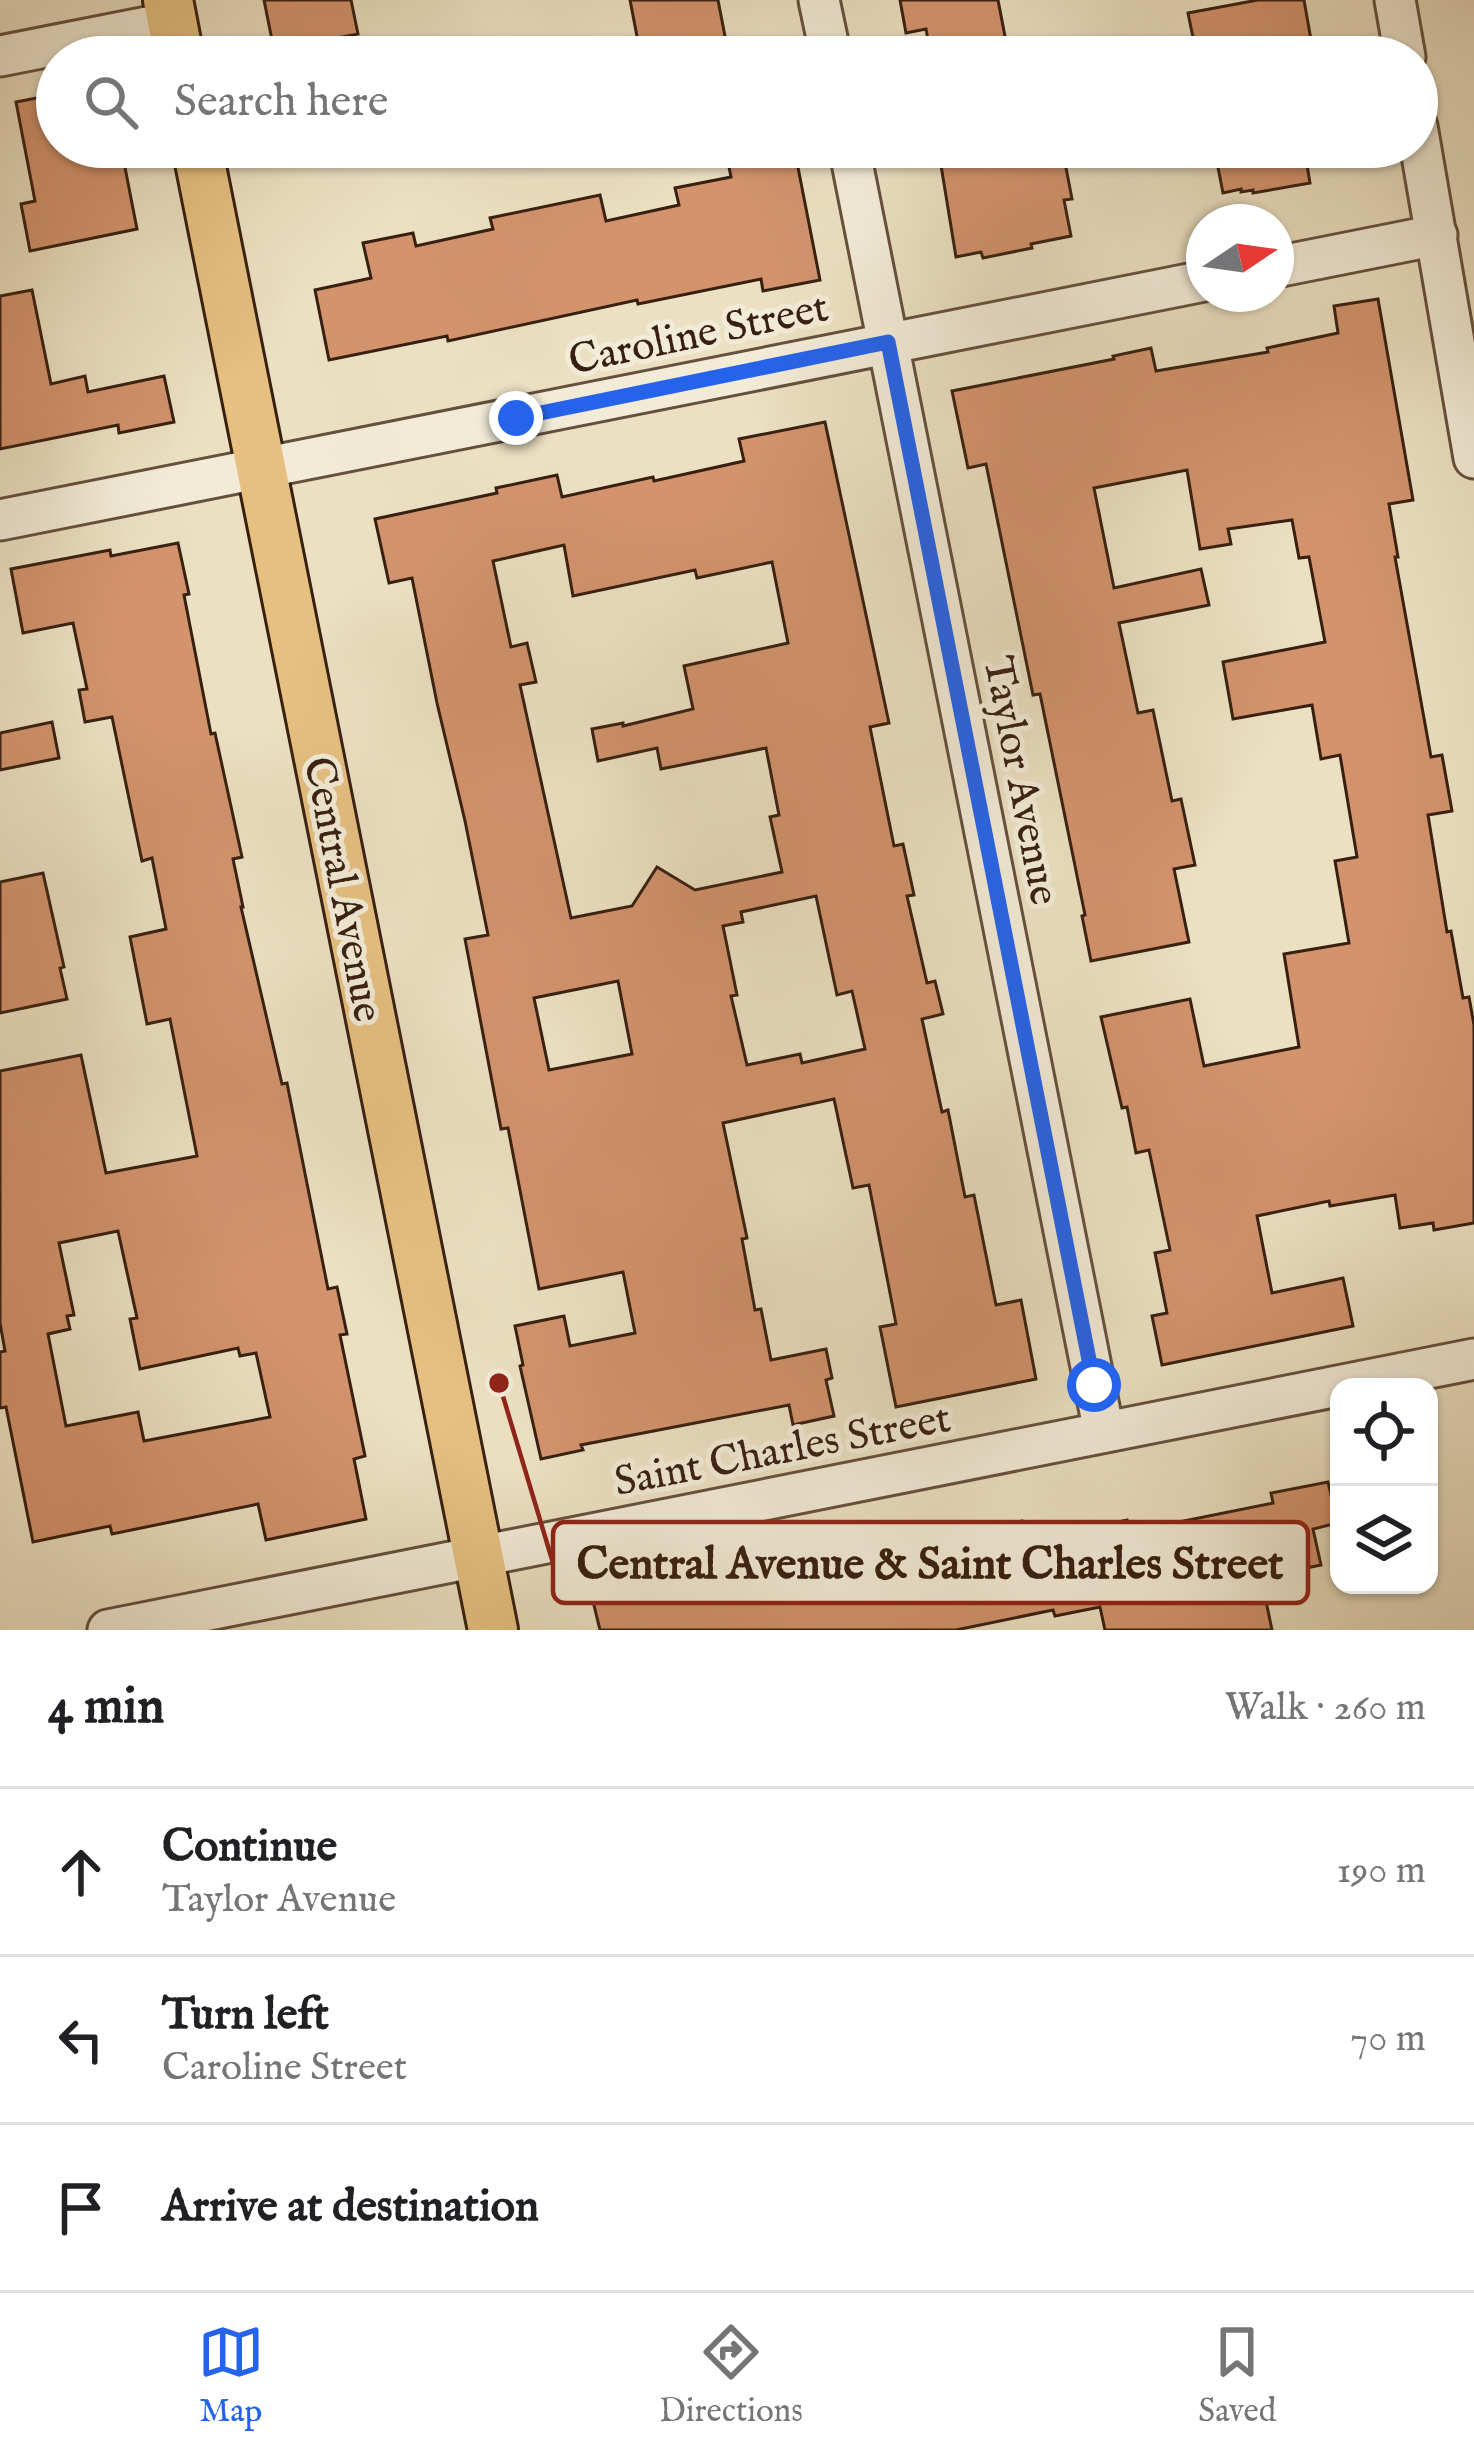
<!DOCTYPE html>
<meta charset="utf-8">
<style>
:root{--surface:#fff;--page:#f2f2f2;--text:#202124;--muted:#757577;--line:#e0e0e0;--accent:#2563eb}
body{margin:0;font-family:"IM FELL English",serif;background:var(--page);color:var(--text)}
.controls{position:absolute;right:36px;bottom:36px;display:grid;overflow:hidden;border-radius:24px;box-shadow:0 3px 9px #0004}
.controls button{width:108px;height:108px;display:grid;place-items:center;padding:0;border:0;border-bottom:3px solid var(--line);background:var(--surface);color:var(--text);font:60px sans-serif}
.compass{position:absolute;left:1186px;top:204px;width:108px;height:108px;border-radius:50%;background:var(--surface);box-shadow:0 3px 9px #0004;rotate:77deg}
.stop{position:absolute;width:36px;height:36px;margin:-27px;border:9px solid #2563eb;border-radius:50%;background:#fff}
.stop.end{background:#2563eb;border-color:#fff;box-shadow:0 3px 12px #0008}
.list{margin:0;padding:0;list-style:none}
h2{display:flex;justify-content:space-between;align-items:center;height:156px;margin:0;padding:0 48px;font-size:51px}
h2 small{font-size:39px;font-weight:400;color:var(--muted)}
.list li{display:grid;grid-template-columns:78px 1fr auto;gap:36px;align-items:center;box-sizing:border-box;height:168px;padding:0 48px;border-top:3px solid var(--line)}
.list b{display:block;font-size:45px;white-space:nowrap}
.list p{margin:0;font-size:39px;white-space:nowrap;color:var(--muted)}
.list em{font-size:39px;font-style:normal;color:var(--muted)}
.icon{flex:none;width:66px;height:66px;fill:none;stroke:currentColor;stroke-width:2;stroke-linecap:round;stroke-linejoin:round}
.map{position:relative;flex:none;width:1474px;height:1630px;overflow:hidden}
.search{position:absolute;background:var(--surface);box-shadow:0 3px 9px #0004;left:36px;right:36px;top:36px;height:132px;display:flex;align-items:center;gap:30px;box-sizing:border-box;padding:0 42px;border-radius:66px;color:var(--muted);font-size:45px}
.sheet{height:660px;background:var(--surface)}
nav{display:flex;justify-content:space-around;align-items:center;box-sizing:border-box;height:168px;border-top:3px solid var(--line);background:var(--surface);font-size:33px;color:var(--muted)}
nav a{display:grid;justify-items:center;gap:6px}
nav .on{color:var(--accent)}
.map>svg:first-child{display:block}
</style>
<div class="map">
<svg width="1474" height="1630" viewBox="0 0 1474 1630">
<rect width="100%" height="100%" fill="#ebe0c2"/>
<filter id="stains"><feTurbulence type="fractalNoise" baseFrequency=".00167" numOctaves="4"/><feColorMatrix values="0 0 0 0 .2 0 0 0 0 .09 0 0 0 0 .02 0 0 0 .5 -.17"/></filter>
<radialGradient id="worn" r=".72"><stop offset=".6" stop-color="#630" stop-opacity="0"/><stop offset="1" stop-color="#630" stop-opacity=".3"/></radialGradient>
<!-- building -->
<g fill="#d2936d" stroke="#382011" stroke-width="3" fill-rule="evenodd">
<polygon points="264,0 351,0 358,34 274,50"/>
<polygon points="630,0 718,0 729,57 641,57"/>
<polygon points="900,0 998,0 1009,57 931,57 926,29 906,33"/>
<polygon points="1258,0 1304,0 1314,57 1197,57 1188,13"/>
<polygon points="57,94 57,147 121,147 137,229 30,251 21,204 35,201 16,102"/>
<polygon points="725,147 794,147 820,280 763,291 761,279 638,304 637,300 448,341 447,336 329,360 315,290 371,278 363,243 413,233 416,246 493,229 490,218 600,195 606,221 679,205 675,188 731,177"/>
<polygon points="938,147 1062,147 1072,199 1064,200 1071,236 1031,244 1032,248 983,258 981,252 956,257"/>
<polygon points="1214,147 1304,147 1310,183 1253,193 1253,190 1241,192 1241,189 1223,193"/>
<polygon points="32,290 51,384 85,376 88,392 164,376 174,422 119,433 118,425 0,449 0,296"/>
<polygon points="1378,299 1413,500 1389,504 1398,557 1395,557 1431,757 1442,755 1452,811 1428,815 1447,932 1451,931 1463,998 1469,997 1474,1025 1474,1223 1434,1230 1433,1223 1400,1228 1395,1195 1330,1206 1329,1201 1257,1216 1272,1293 1343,1278 1353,1326 1162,1365 1152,1316 1167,1313 1155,1253 1170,1250 1149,1150 1136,1153 1127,1107 1122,1108 1101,1017 1190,999 1204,1066 1299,1047 1284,954 1349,943 1335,861 1357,857 1340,755 1321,759 1312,705 1233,719 1223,662 1325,642 1309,557 1299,558 1292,520 1228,529 1231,544 1200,549 1187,470 1094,488 1114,588 1201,569 1209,605 1119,623 1138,713 1153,710 1172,801 1181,799 1195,865 1174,869 1189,942 1091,961 1082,916 1085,915 1040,694 1033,695 986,464 968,468 952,391 1114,359 1113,356 1151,348 1156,371 1268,352 1267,348 1338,333 1334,306"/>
<path d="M825,422L889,723L870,727L894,846L903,844L914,895L907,896L927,983L935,981L943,1014L922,1019L942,1112L948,1110L965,1197L974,1195L996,1305L1021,1300L1036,1379L896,1407L880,1327L896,1324L869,1185L853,1188L834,1099L723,1123L747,1238L742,1239L755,1310L761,1309L771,1360L826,1349L832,1378L826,1380L834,1416L793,1425L789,1405L581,1445L583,1450L541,1459L520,1366L523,1365L515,1326L564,1316L570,1346L635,1333L623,1272L539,1289L508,1128L501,1129L465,939L488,935L465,821L437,703L412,578L389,583L375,519L497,493L496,488L557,475L562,497L653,477L654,481L744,461L739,439ZM564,545L573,596L695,570L697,578L772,562L788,643L684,666L693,709L623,726V723L592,729L598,761L657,748L661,769L766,748L779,815L770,817L782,872L695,890L657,867L632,906L571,918L520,685L536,682L527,643L511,647L493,561ZM816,896L837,995L852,991L865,1049L802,1063L800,1054L747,1065L731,996L737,995L723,926L743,922L741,912ZM618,981L632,1054L549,1070L534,998Z"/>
<path d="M178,543L189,594L184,595L211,734L215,733L242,857L233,859L243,907H241L282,1084L287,1083L328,1289L337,1287L347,1334L340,1335L365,1456L354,1459L366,1519L266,1540L258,1504L112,1534L110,1526L33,1542L6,1407L0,1408V1352L5,1351L0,1323V1071L81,1055L106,1173L197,1156L170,1019L147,1024L130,937L166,929L152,858L142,861L112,717L85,722L79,690L87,689L73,623L23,633L11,569L110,550L111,556ZM118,1231L137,1318L130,1319L140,1369L238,1348L240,1356L256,1353L270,1417L144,1441L138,1412L66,1426L48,1334L70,1329L67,1316L74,1315L59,1243Z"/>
<polygon points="52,722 59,758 0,770 0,733"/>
<polygon points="43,873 64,967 60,968 67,999 0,1013 0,882"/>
<polygon points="1328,1482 1338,1523 1313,1529 1321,1565 1261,1577 1272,1630 1105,1630 1100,1607 1055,1616 1053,1610 956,1630 600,1630 590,1589 673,1573 676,1585 714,1577 716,1587 814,1567 815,1575 871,1565 878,1581 952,1567 947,1544 994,1534 992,1528 1022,1521 1026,1542 1127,1520 1129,1532 1273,1503 1271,1493"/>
</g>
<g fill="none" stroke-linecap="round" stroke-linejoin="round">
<!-- minor casing -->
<g stroke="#65503d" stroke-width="45">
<g id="minor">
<polyline points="819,0 831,57"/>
<polyline points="1395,0 1405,57"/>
<polyline points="0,56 173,22"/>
<polyline points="1417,126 1474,458"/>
<polyline points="849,147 1104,1432"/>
<polyline points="1276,267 1437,235"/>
<polyline points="0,520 1204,281"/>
<polyline points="108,1630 1474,1359"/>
</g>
</g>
<!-- major casing -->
<g stroke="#382011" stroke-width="54">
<g id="major">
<polyline points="168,0 179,57"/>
<polyline points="197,147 493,1630"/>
</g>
</g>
<!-- minor -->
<use href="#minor" stroke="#f2ebd7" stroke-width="39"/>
<!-- major -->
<use href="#major" stroke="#e6c081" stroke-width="48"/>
</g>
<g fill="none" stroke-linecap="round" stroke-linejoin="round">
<!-- route -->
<polyline stroke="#2563eb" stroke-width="15" points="516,418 888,342 1094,1385"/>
</g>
<g text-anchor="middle" stroke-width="10" stroke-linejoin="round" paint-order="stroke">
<!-- street labels -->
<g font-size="42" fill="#382011" stroke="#f2ebd7">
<text transform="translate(698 332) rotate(-12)" y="15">Caroline Street</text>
<text transform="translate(1023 780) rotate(79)" y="15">Taylor Avenue</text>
<text transform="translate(345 889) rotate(79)" y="15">Central Avenue</text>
<text transform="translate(782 1448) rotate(-11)" y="15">Saint Charles Street</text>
</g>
</g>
<!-- callouts -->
<path fill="none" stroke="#8f2418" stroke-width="4.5" d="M499 1383L553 1563"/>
<circle fill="#8f2418" stroke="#f2ebd7" stroke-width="4.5" cx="499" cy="1383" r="12"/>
<rect fill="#f2ebd7" stroke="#8f2418" stroke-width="4.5" x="553" y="1522" width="755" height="81" rx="12"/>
<g font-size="45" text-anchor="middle" font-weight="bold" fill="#382011">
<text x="930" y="1578">Central Avenue &amp; Saint Charles Street</text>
</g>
<rect width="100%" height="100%" filter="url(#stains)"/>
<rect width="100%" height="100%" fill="url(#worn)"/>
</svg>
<div class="controls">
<button><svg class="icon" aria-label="locate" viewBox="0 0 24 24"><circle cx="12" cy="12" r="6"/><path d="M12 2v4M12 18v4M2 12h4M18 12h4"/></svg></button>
<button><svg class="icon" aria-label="layers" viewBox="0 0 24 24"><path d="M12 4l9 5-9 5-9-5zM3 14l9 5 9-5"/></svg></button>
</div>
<svg class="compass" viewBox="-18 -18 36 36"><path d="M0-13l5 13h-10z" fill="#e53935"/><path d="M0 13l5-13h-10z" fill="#757577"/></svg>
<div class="stop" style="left:1094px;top:1385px"></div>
<div class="stop end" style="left:516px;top:418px"></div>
<div class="search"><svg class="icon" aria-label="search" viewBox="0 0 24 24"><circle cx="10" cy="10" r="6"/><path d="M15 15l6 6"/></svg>Search here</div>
</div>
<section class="sheet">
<h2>4 min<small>Walk · 260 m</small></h2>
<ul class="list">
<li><svg class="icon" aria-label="ahead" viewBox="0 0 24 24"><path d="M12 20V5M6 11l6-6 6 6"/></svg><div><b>Continue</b><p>Taylor Avenue</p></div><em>190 m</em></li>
<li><svg class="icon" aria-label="left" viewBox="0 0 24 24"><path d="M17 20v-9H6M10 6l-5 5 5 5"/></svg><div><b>Turn left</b><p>Caroline Street</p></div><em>70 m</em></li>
<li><svg class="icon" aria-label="arrive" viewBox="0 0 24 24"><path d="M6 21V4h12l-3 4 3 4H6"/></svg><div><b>Arrive at destination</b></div></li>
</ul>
</section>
<nav>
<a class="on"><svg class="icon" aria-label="map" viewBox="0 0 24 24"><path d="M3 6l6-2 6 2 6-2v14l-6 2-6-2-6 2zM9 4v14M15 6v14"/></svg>Map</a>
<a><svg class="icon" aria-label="directions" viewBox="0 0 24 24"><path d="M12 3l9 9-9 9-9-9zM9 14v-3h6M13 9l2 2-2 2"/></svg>Directions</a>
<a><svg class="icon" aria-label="saved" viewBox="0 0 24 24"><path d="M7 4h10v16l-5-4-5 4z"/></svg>Saved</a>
</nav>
